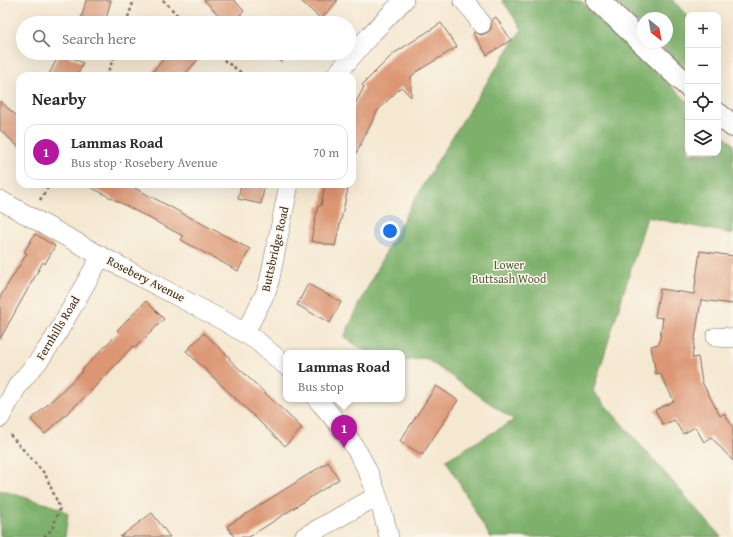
<!DOCTYPE html>
<meta charset="utf-8">
<style>
:root{--surface:#fff;--page:#f7f7f7;--text:#2b2b33;--muted:#7c7c81;--line:#e1e1e2;--accent:#b5179e}
body{margin:0;font-family:"Gentium Book Plus",serif;background:var(--page);color:var(--text)}
.controls{position:absolute;right:12px;top:12px;display:grid;overflow:hidden;border-radius:8px;box-shadow:0 4px 16px #0002}
.controls button{width:36px;height:36px;display:grid;place-items:center;padding:0;border:0;border-bottom:1px solid var(--line);background:var(--surface);color:var(--text);font:20px sans-serif}
.compass{position:absolute;left:637px;top:12px;width:36px;height:36px;border-radius:50%;background:var(--surface);box-shadow:0 4px 16px #0002;rotate:149deg}
.you{position:absolute;left:390px;top:231px;width:14px;height:14px;margin:-10px;border:3px solid #fff;border-radius:50%;background:#1a73e8;box-shadow:0 0 0 6px #1a73e833}
.badge{display:grid;place-items:center;width:26px;height:26px;border-radius:50%;background:var(--accent);color:#fff;font-size:13px;font-weight:700}
.pin{position:absolute;translate:-50% -33px;filter:drop-shadow(0 1px 2px #0008)}
.pin::after{content:'';position:absolute;top:21px;width:14px;height:12px;background:inherit;clip-path:polygon(0 0,100% 0,50% 100%)}
.popup{position:absolute;left:283px;top:350px;width:122px;height:52px;box-sizing:border-box;display:grid;place-content:center;border-radius:8px;background:var(--surface);filter:drop-shadow(0 1px 3px #0005);font-size:13px;white-space:nowrap;color:var(--muted)}
.popup b{font-size:15px;color:var(--text)}
.popup::after{content:'';position:absolute;left:50%;top:100%;margin-left:-8px;border:8px solid transparent;border-top-color:var(--surface)}
.list{margin:0;padding:0;list-style:none}
h2{display:flex;justify-content:space-between;align-items:center;height:52px;margin:0;padding:0 16px;font-size:17px}
h2 small{font-size:13px;font-weight:400;color:var(--muted)}
.list li{display:grid;grid-template-columns:26px 1fr auto;gap:12px;align-items:center;box-sizing:border-box;height:56px;margin:0 8px 8px;padding:0 8px;border:1px solid var(--line);border-radius:12px}
.list b{display:block;font-size:15px;white-space:nowrap}
.list p{margin:0;font-size:13px;white-space:nowrap;color:var(--muted)}
.list em{font-size:13px;font-style:normal;color:var(--muted)}
.icon{flex:none;width:22px;height:22px;fill:none;stroke:currentColor;stroke-width:2;stroke-linecap:round;stroke-linejoin:round}
.map{position:relative;flex:none;width:733px;height:537px;overflow:hidden}
.search{position:absolute;background:var(--surface);box-shadow:0 4px 16px #0002;left:16px;top:16px;width:340px;height:44px;display:flex;align-items:center;gap:10px;box-sizing:border-box;padding:0 14px;border-radius:22px;color:var(--muted);font-size:15px}
.panel{position:absolute;background:var(--surface);box-shadow:0 4px 16px #0002;left:16px;top:72px;width:340px;height:116px;border-radius:12px}
.map>svg:first-child{display:block}
</style>
<div class="map">
<svg width="733" height="537" viewBox="0 0 733 537">
<rect width="100%" height="100%" fill="#fbf7ec"/>
<filter id="ink" filterUnits="userSpaceOnUse"><feTurbulence type="fractalNoise" baseFrequency=".025" numOctaves="2"/><feDisplacementMap in="SourceGraphic" scale="8" xChannelSelector="R" yChannelSelector="G"/><feConvolveMatrix kernelMatrix="1 2 1 2 8 2 1 2 1" color-interpolation-filters="sRGB"/></filter>
<filter id="wash" filterUnits="userSpaceOnUse"><feTurbulence type="fractalNoise" baseFrequency=".012" numOctaves="4" result="noise"/><feDisplacementMap in="SourceGraphic" scale="16" xChannelSelector="R" yChannelSelector="G"/><feGaussianBlur stdDeviation="0.9" result="paint"/><feColorMatrix in="noise" values="0 0 0 0 0 0 0 0 0 0 0 0 0 0 0 0 0 1.4 0 .05"/><feComposite in="paint" operator="in"/></filter>
<g filter="url(#wash)">
<rect width="100%" height="100%" fill="#f5e8d1"/>
<!-- forest -->
<g fill="#7db06b" stroke="#5c6d44">
<path d="M502,0H580L688,102V153H718V130L733,144V234L647,217L593,391L721,537H490L446,460L514,420L425,358L402,361V353H368L344,337C356,312 368,286 381,261C422,182 473,103 522,29Z"/>
<polygon points="613,0 673,0 688,17 688,73 656,42 667,42 667,18 643,18 643,29"/>
<polygon points="0,490 60,508 68,514 65,537 0,537"/>
</g>
<g id="blocks">
<!-- building -->
<g fill="#dc9673">
<polygon points="86,0 111,0 105,23 80,23"/>
<polygon points="204,0 234,0 244,11 240,15 253,23 226,23"/>
<polygon points="300,0 338,0 321,19"/>
<polygon points="496,17 511,40 487,55 473,33 474,32 481,35 487,33 491,29 491,21"/>
<polygon points="441,23 457,47 416,72 411,77 411,97 401,87 378,110 352,161 352,110 364,87 362,85 393,54"/>
<polygon points="60,53 63,53 83,63 77,76 48,76"/>
<polygon points="169,53 204,53 183,76 149,76"/>
<polygon points="266,53 286,53 281,62"/>
<polygon points="0,101 20,119 20,148 0,130"/>
<polygon points="85,184 127,184 250,249 238,271 181,240 183,236"/>
<polygon points="241,184 265,184 261,204 238,199"/>
<polygon points="325,184 349,184 335,246 311,241 318,206 321,206"/>
<polygon points="35,234 55,246 45,264 43,262 0,339 0,297 27,253 24,252"/>
<polygon points="700,251 733,256 733,304 701,300 692,358 698,357 702,382 720,416 724,413 733,427 733,461 711,437 704,442 695,427 683,434 674,420 663,425 655,410 674,401 660,373 656,374 651,346 659,344 663,318 655,317 660,289 694,294"/>
<polygon points="308,284 341,302 330,323 297,305"/>
<polygon points="146,301 164,319 135,348 133,346 90,392 45,434 31,420 83,371 82,370 119,332 117,330"/>
<polygon points="204,333 230,358 229,359 302,428 285,446 186,351"/>
<polygon points="436,386 458,400 422,455 400,441"/>
<polygon points="328,462 339,479 249,537 234,537 227,526"/>
<polygon points="152,513 170,537 120,537 137,524"/>
</g>
</g>
</g>
<g filter="url(#ink)">
<use href="#blocks" fill-opacity="0" stroke="#7c6c5d" stroke-width="1"/>
<g fill="none" stroke-linecap="round" stroke-linejoin="round">
<!-- minor casing -->
<g stroke="#7c6c5d" stroke-width="20">
<g id="minor">
<polyline points="463,0 473,11 481,24"/>
<polyline points="335,76 371,34 404,0"/>
<polyline points="0,200 101,256 224,321 256,340 286,366"/>
<polyline points="244,333 248,327 266,292 270,278 289,184"/>
<polyline points="716,337 733,338"/>
<path d="M317,399C329,413 342,427 352,443C371,471 381,504 389,537"/>
<polyline points="0,418 18,385 40,359 54,339 101,256"/>
<polyline points="304,537 377,496"/>
</g>
</g>
<!-- tertiary casing -->
<g stroke="#7c6c5d" stroke-width="24">
<g id="tertiary">
<polyline points="598,0 688,86"/>
<polyline points="718,114 733,126"/>
</g>
</g>
<!-- path -->
<g stroke="#7c6c5d" stroke-width="2.5" stroke-dasharray="3 3" stroke-linecap="butt">
<polyline points="163,0 185,23"/>
<polyline points="126,23 134,0"/>
<polyline points="214,53 246,76"/>
<polyline points="106,76 116,53"/>
<polyline points="40,200 50,184"/>
<polyline points="10,435 45,474 60,508 52,529 44,537"/>
</g>
<!-- minor -->
<use href="#minor" stroke="#fff" stroke-width="19"/>
<!-- tertiary -->
<use href="#tertiary" stroke="#fff" stroke-width="22"/>
</g>
</g>
<g text-anchor="middle" stroke-width="3" stroke-linejoin="round" paint-order="stroke">
<!-- street labels -->
<g font-size="12" fill="#3b2a1e" stroke="#fbf7ec">
<text transform="translate(275 249) rotate(-77)" y="4">Buttsbridge Road</text>
<text transform="translate(146 279) rotate(27)" y="4">Rosebery Avenue</text>
<text transform="translate(58 328) rotate(-59)" y="4">Fernhills Road</text>
</g>
<!-- park labels -->
<g font-size="12" fill="#585b3a" stroke="#fbf7ec">
<text x="509" y="269">Lower<tspan x="509" dy="14">Buttsash Wood</tspan></text>
</g>
</g>
</svg>
<div class="controls">
<button>+</button>
<button>−</button>
<button><svg class="icon" aria-label="locate" viewBox="0 0 24 24"><circle cx="12" cy="12" r="6"/><path d="M12 2v4M12 18v4M2 12h4M18 12h4"/></svg></button>
<button><svg class="icon" aria-label="layers" viewBox="0 0 24 24"><path d="M12 4l9 5-9 5-9-5zM3 14l9 5 9-5"/></svg></button>
</div>
<svg class="compass" viewBox="-18 -18 36 36"><path d="M0-13l5 13h-10z" fill="#e53935"/><path d="M0 13l5-13h-10z" fill="#7c7c81"/></svg>
<div class="you"></div>
<div class="pin badge" style="left:344px;top:448px">1</div>
<div class="popup"><b>Lammas Road</b>Bus stop</div>
<div class="search"><svg class="icon" aria-label="search" viewBox="0 0 24 24"><circle cx="10" cy="10" r="6"/><path d="M15 15l6 6"/></svg>Search here</div>
<section class="panel">
<h2>Nearby<small></small></h2>
<ul class="list">
<li><span class="badge">1</span><div><b>Lammas Road</b><p>Bus stop · Rosebery Avenue</p></div><em>70 m</em></li>
</ul>
</section>
</div>
